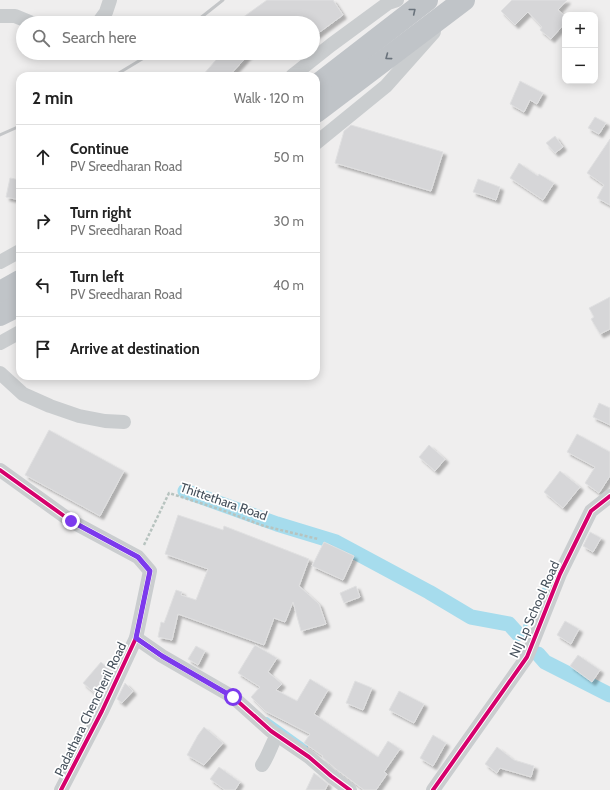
<!DOCTYPE html>
<meta charset="utf-8">
<style>
:root{--surface:#fff;--page:#f2f2f2;--text:#222;--muted:#767676;--line:#e0e0e0}
body{margin:0;font-family:Cabin,sans-serif;background:var(--page);color:var(--text)}
.controls{position:absolute;right:12px;top:12px;display:grid;overflow:hidden;border-radius:8px;box-shadow:0 2px 10px #0003}
.controls button{width:36px;height:36px;display:grid;place-items:center;padding:0;border:0;border-bottom:1px solid var(--line);background:var(--surface);color:var(--text);font:20px sans-serif}
.stop{position:absolute;width:12px;height:12px;margin:-9px;border:3px solid #7c3aed;border-radius:50%;background:#fff}
.stop.end{background:#7c3aed;border-color:#fff;box-shadow:0 1px 4px #0008}
.list{margin:0;padding:0;list-style:none}
h2{display:flex;justify-content:space-between;align-items:center;height:52px;margin:0;padding:0 16px;font-size:17px}
h2 small{font-size:13px;font-weight:400;color:var(--muted)}
.list li{display:grid;grid-template-columns:26px 1fr auto;gap:12px;align-items:center;box-sizing:border-box;height:64px;padding:0 16px;border-top:1px solid var(--line)}
.list b{display:block;font-size:15px;white-space:nowrap}
.list p{margin:0;font-size:13px;white-space:nowrap;color:var(--muted)}
.list em{font-size:13px;font-style:normal;color:var(--muted)}
.icon{flex:none;width:22px;height:22px;fill:none;stroke:currentColor;stroke-width:2;stroke-linecap:round;stroke-linejoin:round}
.map{position:relative;flex:none;width:610px;height:790px;overflow:hidden}
.search{position:absolute;background:var(--surface);box-shadow:0 2px 10px #0003;left:16px;top:16px;width:304px;height:44px;display:flex;align-items:center;gap:10px;box-sizing:border-box;padding:0 14px;border-radius:22px;color:var(--muted);font-size:15px}
.panel{position:absolute;background:var(--surface);box-shadow:0 2px 10px #0003;left:16px;top:72px;width:304px;height:308px;border-radius:12px}
.map>svg:first-child{display:block}
</style>
<div class="map">
<svg width="610" height="790" viewBox="0 0 610 790">
<defs>
<filter id="shadow"><feDropShadow dx="3.5" dy="3.5" stdDeviation="1" flood-color="#0004"/></filter>
</defs>
<rect width="100%" height="100%" fill="#efeeee"/>
<g fill="none" stroke-linecap="round" stroke-linejoin="round">
<!-- stream -->
<g stroke="#a6dced" stroke-width="4">
<polyline points="525,626 555,568"/>
<polyline points="267,719 306,747"/>
</g>
<!-- canal -->
<g stroke="#a6dced" stroke-width="15">
<polyline points="185,491 277,524 336,542 429,592 471,617 509,624 518,634"/>
<polyline points="538,654 545,662 610,695"/>
</g>
</g>
<!-- building -->
<g fill="#d6d6d8" stroke="#e0e0e1" filter="url(#shadow)">
<polygon points="267,0 333,0 343,15 313,37 313,23 235,23"/>
<polygon points="512,0 567,0 558,10 565,16 565,23 551,39 540,30 542,27 528,12 515,25 501,11"/>
<polygon points="222,53 250,53 229,76 202,76"/>
<polygon points="520,81 543,93 537,104 530,100 524,112 510,104"/>
<polygon points="595,117 606,123 599,134 588,128"/>
<polygon points="351,125 443,152 431,191 335,163 344,131"/>
<polygon points="555,136 563,147 555,153 546,143"/>
<polygon points="610,139 610,205 597,198 604,185 587,173"/>
<polygon points="519,163 538,176 539,174 554,183 543,200 510,178"/>
<polygon points="10,178 20,180 20,200 6,197"/>
<polygon points="478,179 500,187 496,200 473,192"/>
<polygon points="610,297 610,329 600,334 591,319 594,317 589,308"/>
<polygon points="599,403 610,408 610,425 593,417"/>
<polygon points="49,430 124,471 100,516 25,475"/>
<polygon points="577,434 610,452 610,476 599,493 585,483 595,467 567,452"/>
<polygon points="429,445 445,459 435,471 419,457"/>
<polygon points="560,471 580,487 563,508 544,492"/>
<polygon points="178,515 223,530 224,526 309,559 299,586 319,604 326,624 301,631 293,602 285,622 274,618 264,645 178,614 172,640 158,637 161,622 164,623 176,590 182,592 181,595 196,600 208,569 165,554"/>
<polygon points="590,532 601,538 593,552 583,546"/>
<polygon points="324,542 354,556 343,580 312,566"/>
<polygon points="356,586 360,597 344,603 340,593"/>
<polygon points="565,621 579,629 571,644 557,635"/>
<polygon points="255,645 277,658 268,672 282,684 276,690 297,701 310,679 328,690 314,714 378,757 388,741 400,749 384,772 387,774 376,790 364,790 336,769 322,757 323,756 304,743 310,734 265,711 251,697 260,687 238,673"/>
<polygon points="196,646 205,651 198,665 188,659"/>
<polygon points="578,655 600,670 592,682 570,666"/>
<polygon points="101,662 111,671 104,687 97,695 83,683"/>
<polygon points="355,681 372,688 363,710 346,703"/>
<polygon points="125,683 133,691 122,703 117,699"/>
<polygon points="399,691 424,704 414,723 389,710"/>
<polygon points="204,727 223,743 204,765 187,755 198,735"/>
<polygon points="433,735 446,743 433,766 420,758"/>
<polygon points="497,747 514,760 534,766 531,777 500,768 497,773 485,764"/>
<polygon points="219,767 240,782 235,790 225,790 210,779"/>
<polygon points="314,773 328,784 325,790 306,790"/>
</g>
<g fill="none" stroke-linecap="round" stroke-linejoin="round">
<!-- path -->
<polyline stroke="#b7c3bf" stroke-width="2.5" stroke-dasharray="3 2" stroke-linecap="butt" points="144,545 169,493 222,510 264,526 318,539"/>
<!-- minor -->
<g stroke="#cacdcf" stroke-width="14">
<polyline points="0,16 15,16 32,23"/>
<polyline points="98,23 106,12 110,0"/>
<polyline points="292,76 331,45 388,3 397,0"/>
<polyline points="316,143 386,86 434,32"/>
<polyline points="0,262 20,251"/>
<polyline points="0,343 20,332"/>
<polyline points="0,373 23,394 50,406 79,416 105,421 124,422"/>
<polyline points="0,470 71,521 138,557 150,571 136,638 102,711 61,790"/>
<polyline points="136,638 162,656 233,697 271,731 309,757 331,776 350,790"/>
<path d="M262,765C269,755 271,745 277,735"/>
<polyline points="433,790 527,657 560,574 591,511 610,496"/>
</g>
<!-- trunk -->
<g stroke="#c0c4c8" stroke-width="22">
<polyline points="316,86 427,0"/>
<polyline points="316,112 464,0"/>
<polyline points="0,292 20,281"/>
<polyline points="0,315 20,305"/>
</g>
<!-- rail -->
<g stroke="#c4c6c8" stroke-width="3">
<polyline points="194,23 223,0"/>
<polyline points="114,76 152,53"/>
<polyline points="0,135 20,126"/>
</g>
<!-- cycleway casing -->
<g stroke="#fff" stroke-width="6">
<g id="cycleway">
<polyline points="0,470 71,521 138,557 150,571 136,638 102,711 61,790"/>
<polyline points="136,638 162,656 233,697 271,731 309,757 331,776 350,790"/>
<polyline points="433,790 527,657 560,574 591,511 610,496"/>
</g>
</g>
<!-- cycleway -->
<use href="#cycleway" stroke="#d6006c" stroke-width="4"/>
</g>
<!-- one-way arrows -->
<defs><path id="oneway-chevron" d="M-2-3.5L2.5 0L-2 3.5" fill="none" stroke-width="1.6" stroke-linecap="round" stroke-linejoin="round"/></defs>
<g stroke="#6a737c">
<use href="#oneway-chevron" transform="translate(413 11) rotate(-39)"/>
<use href="#oneway-chevron" transform="translate(388 57) rotate(143)"/>
</g>
<g fill="none" stroke-linecap="round" stroke-linejoin="round">
<!-- route -->
<polyline stroke="#7c3aed" stroke-width="5" points="71,521 138,557 150,571 136,638 162,656 233,697"/>
</g>
<g text-anchor="middle" stroke-width="3.5" stroke-linejoin="round" paint-order="stroke">
<!-- street labels -->
<g font-size="13" fill="#45505b" stroke="#fff">
<text transform="translate(224 501) rotate(19)" y="5">Thittethara Road</text>
<text transform="translate(534 609) rotate(-66)" y="5">NIJ Lp School Road</text>
<text transform="translate(90 709) rotate(-64)" y="5">Padathara Chencheril Road</text>
</g>
</g>
</svg>
<div class="controls">
<button>+</button>
<button>−</button>
</div>
<div class="stop" style="left:233px;top:697px"></div>
<div class="stop end" style="left:71px;top:521px"></div>
<div class="search"><svg class="icon" aria-label="search" viewBox="0 0 24 24"><circle cx="10" cy="10" r="6"/><path d="M15 15l6 6"/></svg>Search here</div>
<section class="panel">
<h2>2 min<small>Walk · 120 m</small></h2>
<ul class="list">
<li><svg class="icon" aria-label="ahead" viewBox="0 0 24 24"><path d="M12 20V5M6 11l6-6 6 6"/></svg><div><b>Continue</b><p>PV Sreedharan Road</p></div><em>50 m</em></li>
<li><svg class="icon" aria-label="right" viewBox="0 0 24 24"><path d="M7 20v-9h11M14 6l5 5-5 5"/></svg><div><b>Turn right</b><p>PV Sreedharan Road</p></div><em>30 m</em></li>
<li><svg class="icon" aria-label="left" viewBox="0 0 24 24"><path d="M17 20v-9H6M10 6l-5 5 5 5"/></svg><div><b>Turn left</b><p>PV Sreedharan Road</p></div><em>40 m</em></li>
<li><svg class="icon" aria-label="arrive" viewBox="0 0 24 24"><path d="M6 21V4h12l-3 4 3 4H6"/></svg><div><b>Arrive at destination</b></div></li>
</ul>
</section>
</div>
